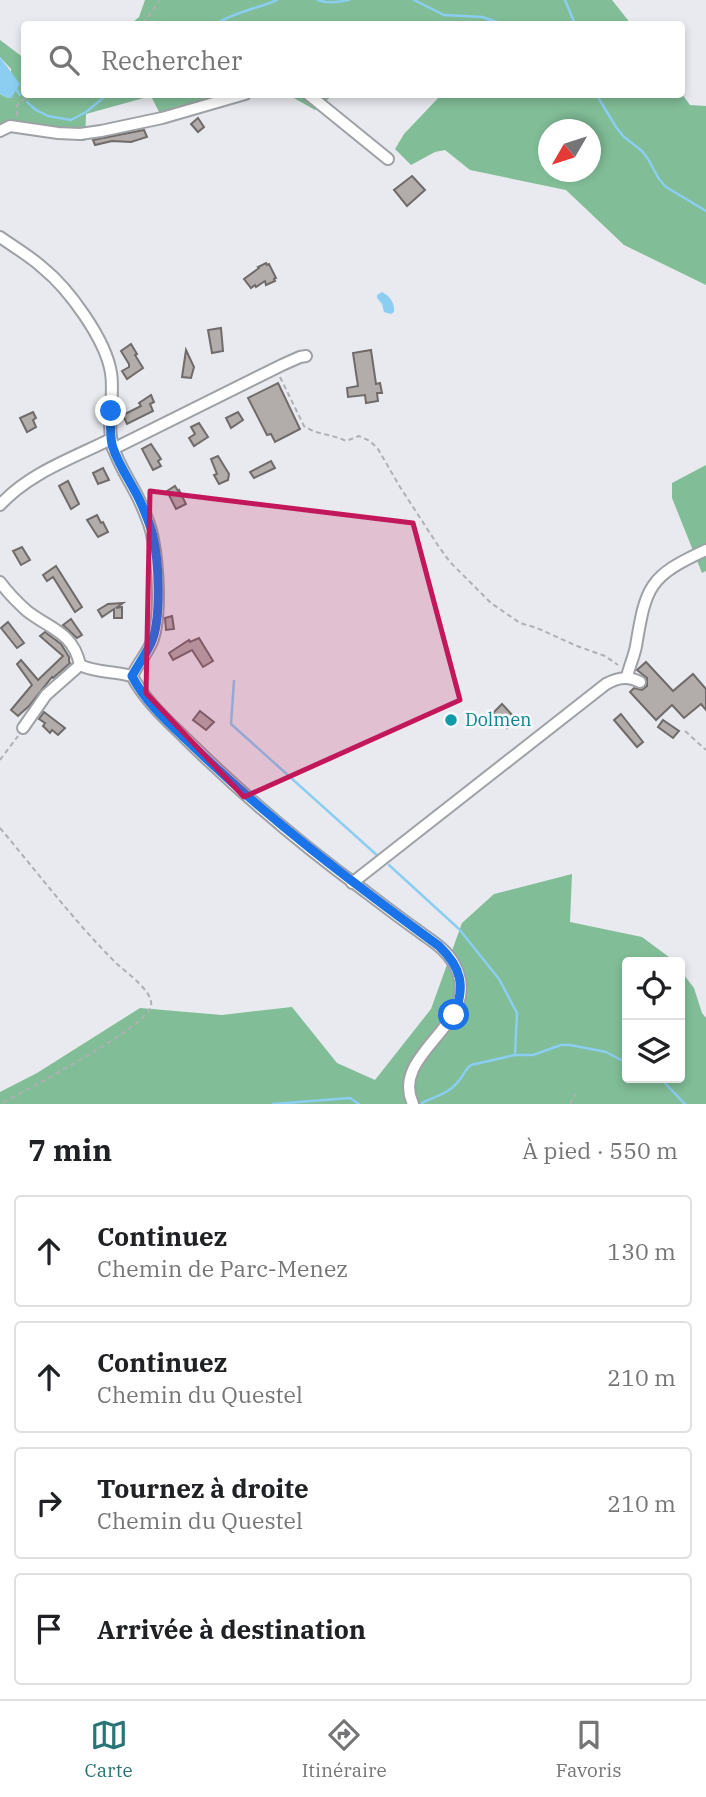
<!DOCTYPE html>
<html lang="fr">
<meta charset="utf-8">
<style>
:root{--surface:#fff;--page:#f2f2f2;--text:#202124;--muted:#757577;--line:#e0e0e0;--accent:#297476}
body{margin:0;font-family:"IBM Plex Serif",serif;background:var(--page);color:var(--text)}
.controls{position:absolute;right:21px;bottom:21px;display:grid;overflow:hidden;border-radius:7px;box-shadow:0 4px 10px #0003}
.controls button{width:63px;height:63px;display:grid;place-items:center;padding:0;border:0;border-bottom:2px solid var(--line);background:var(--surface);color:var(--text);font:35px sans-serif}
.compass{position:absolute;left:538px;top:119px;width:63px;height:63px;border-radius:50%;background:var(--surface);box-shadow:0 4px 10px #0003;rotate:231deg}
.stop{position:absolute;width:21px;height:21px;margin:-16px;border:5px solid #1a73e8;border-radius:50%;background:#fff}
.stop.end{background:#1a73e8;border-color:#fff;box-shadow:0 2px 7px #0008}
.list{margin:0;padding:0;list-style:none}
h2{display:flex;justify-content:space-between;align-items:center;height:91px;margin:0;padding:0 28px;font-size:30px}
h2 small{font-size:23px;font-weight:400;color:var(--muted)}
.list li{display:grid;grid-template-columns:46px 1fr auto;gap:21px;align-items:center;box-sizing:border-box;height:112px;margin:0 14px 14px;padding:0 14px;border:2px solid var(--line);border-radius:7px}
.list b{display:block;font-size:26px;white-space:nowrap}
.list p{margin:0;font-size:23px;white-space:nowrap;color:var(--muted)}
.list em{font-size:23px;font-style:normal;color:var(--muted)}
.icon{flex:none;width:38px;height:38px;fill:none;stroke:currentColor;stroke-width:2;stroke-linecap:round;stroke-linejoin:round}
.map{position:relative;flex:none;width:706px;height:1104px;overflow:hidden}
.search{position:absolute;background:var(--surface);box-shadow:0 4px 10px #0003;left:21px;right:21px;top:21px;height:77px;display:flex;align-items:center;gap:18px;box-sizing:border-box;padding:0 24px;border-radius:7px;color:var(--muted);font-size:26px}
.sheet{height:595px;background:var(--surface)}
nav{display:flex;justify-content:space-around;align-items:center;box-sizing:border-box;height:98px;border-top:2px solid var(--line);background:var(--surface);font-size:19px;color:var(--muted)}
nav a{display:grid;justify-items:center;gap:4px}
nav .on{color:var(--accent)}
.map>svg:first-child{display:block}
</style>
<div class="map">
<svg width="706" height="1104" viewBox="0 0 706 1104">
<rect width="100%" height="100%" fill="#e8eaef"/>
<!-- forest -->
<g fill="#81bd97" fill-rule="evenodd">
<polygon points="145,0 612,0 631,24 131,24 139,17"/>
<polygon points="0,40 24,58 24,94 230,95 162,118 151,96 86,114 85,141 41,136 36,128 7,124 0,125 0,94 8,98 12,97 11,69 0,57"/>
<path d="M682,94L690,105L706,106V285L624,245L566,190L470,170L445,150L435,152L411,165L395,149L404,134L441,95ZM548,130H590V172H548Z"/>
<polygon points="278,95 333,95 315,110 292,97"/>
<polygon points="706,465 706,571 702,573 672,498 672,483"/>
<polygon points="572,874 570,922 642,937 669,957 673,962 627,962 627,1078 680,1078 680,970 694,988 702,1013 706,1018 706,1104 0,1104 0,1092 37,1073 140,1008 222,1015 292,1007 337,1063 375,1080 431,1009 462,923 494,894"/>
</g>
<!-- water -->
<g fill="#8bcef1">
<polygon points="0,57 20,84 12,97 8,98 0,94"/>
<path d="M382,292C390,296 395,303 394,312L391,314L384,312L382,304L377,298V295Z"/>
</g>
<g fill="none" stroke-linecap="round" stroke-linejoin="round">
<!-- stream -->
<g stroke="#8bcef1" stroke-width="2.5">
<path d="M318,0C329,4 338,2 349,0"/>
<polyline points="414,0 444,15 482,17 503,24"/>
<polyline points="565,0 575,24"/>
<path d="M216,24C234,12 257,9 277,0"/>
<polyline points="16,89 20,95"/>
<polyline points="596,94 616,127 623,136 642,151 648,159 659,179 666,187 706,211"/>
<polyline points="27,102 36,110 48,116 71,120 86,112 108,94"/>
<polyline points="234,681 231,724 379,857"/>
<polyline points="389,865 459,929 499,979 517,1013 515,1055"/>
<polyline points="660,1078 685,1104"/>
<path d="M422,1103C434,1097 449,1093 457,1083C463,1077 464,1070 471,1065L515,1055H533L561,1045H570L606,1052L627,1063"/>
<polyline points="273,1104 350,1098 359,1104"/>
</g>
</g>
<!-- building -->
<g fill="#b2adab" stroke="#706b6a" stroke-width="2">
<polygon points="198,118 204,127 198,132 191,124"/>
<polygon points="144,130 147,137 131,142 112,141 95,145 93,140"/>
<polygon points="412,176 425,190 407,206 394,190"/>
<polygon points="266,263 267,265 269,264 276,278 274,279 275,281 266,285 265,281 256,287 255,285 251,288 244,279 259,268 258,267"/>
<polygon points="221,328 223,351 212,353 208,330"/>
<polygon points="131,344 137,354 135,355 143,368 127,379 122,371 129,367 129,364 121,351"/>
<polygon points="186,350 194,367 191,378 182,377"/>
<polygon points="371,350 376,384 380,383 382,393 377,393 378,401 366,403 365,395 348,397 347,388 358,386 353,353"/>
<polygon points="278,383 300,429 275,442 271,434 267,435 248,398"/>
<polygon points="151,395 154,402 150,404 153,411 127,424 123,415 141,406 139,403"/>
<polygon points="33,412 36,418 33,420 36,427 27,432 20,418"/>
<polygon points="238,412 243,420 231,428 226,418"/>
<polygon points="199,423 208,437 194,446 189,438 195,434 191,427"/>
<polygon points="151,444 161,459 158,461 161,466 153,470 142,449"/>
<polygon points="218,456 229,474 228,480 219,484 214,475 217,474 211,459"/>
<polygon points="271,461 275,468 254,478 250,472"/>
<polygon points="103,468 109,480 98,484 93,473"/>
<polygon points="68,481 79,504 71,509 59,486"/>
<polygon points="175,486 178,491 179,490 186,504 176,509 167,491"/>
<polygon points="97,515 101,523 103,522 108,532 98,537 87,520"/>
<polygon points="22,547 30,560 21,565 13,551"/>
<polygon points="56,566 82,607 75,612 53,577 47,581 43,575"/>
<polygon points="123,603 116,608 122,607 122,618 114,618 114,609 102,617 98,610 108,604"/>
<polygon points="172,616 174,629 166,630 165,618"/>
<polygon points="71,619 82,635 77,638 63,625"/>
<polygon points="8,622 24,643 17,648 1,628"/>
<polygon points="45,632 61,644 69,657 69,661 70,663 53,678 52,677 29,706 18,716 11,710 32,685 17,664 21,660 38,680 63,656 40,636"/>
<polygon points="199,638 213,661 203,667 192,650 173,660 169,653 189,640 190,642"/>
<polygon points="646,662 673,691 693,674 706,689 706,710 701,704 684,718 672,705 656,720 630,692 634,688 642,690 647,686 647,678 637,670"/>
<polygon points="502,704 516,719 507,728 493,713"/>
<polygon points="200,711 214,722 206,730 193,720"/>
<polygon points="44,712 65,728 58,735 52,730 50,733 43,726 45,723 39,719"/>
<polygon points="621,714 643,742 637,747 614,720"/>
<polygon points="663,720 679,731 673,738 658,727"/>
</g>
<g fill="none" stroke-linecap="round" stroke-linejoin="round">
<!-- minor casing -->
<g stroke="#9ea1a5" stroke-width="14">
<g id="minor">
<polyline points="308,94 388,159"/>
<polyline points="0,131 10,126 58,133 80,134 101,131 162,118 245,94"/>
<path d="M0,237C14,247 30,256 43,268C69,289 106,340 111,373C115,397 106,423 113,447C119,467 133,485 141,504C146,515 151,527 153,539C158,565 161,615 153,639C148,653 138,663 132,676"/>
<polyline points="113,449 282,365 300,357 306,356"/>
<path d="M0,505C29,473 73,458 111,439"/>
<path d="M0,582C8,593 17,602 27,611C50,629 73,632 80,665"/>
<path d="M80,665C96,673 115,671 132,676C145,701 168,721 187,740C243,795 303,846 366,892C383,905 400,918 417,930C430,940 445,948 453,962C489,1023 388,1051 413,1104"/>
<path d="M627,677C629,667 634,657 636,646C646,586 649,576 706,550"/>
<polyline points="23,728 46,695 80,665"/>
<path d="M352,883L606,684C619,677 628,676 640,682"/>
</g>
</g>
<!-- path -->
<g stroke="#aeb0b4" stroke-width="2" stroke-dasharray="5 3.5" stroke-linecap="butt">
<polyline points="143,24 160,0"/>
<polyline points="17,116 17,105 30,94"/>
<path d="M280,377L304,426C316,435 333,434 346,441L359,436L370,441L378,449L400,487L439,547L450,562L491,603L520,623L537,628L577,646L605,656L618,665"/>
<polyline points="685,731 706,750"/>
<polyline points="0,760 18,736"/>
<path d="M0,828C38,873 74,921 115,962C125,972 154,991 151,1006C148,1027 24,1091 0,1104"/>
<polyline points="570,1104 576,1094"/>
</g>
<!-- minor -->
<use href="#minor" stroke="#fff" stroke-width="10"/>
</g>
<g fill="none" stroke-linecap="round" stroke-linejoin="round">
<!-- route -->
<path stroke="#1a73e8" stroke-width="9" d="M111,411C111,423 109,436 113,448C119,466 132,484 140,501C145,512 150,524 153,536C159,562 161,614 153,638C148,652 139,663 132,676C145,702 170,724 191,744C268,819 353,883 439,946C461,967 466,986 454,1015"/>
</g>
<!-- marked area -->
<path fill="#c2185b" fill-opacity="0.2" stroke="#c2185b" stroke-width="5" stroke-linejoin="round" d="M150,491L413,523L460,700L244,797L146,693Z"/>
<!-- markers -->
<circle fill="#0f9aa8" stroke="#f5f8fc" stroke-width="2.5" cx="451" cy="720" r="7"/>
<g text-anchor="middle" stroke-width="5" stroke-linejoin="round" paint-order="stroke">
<!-- culture labels -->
<g font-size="18" fill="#0d838f" stroke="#f5f8fc" text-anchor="start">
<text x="465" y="726">Dolmen</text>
</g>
</g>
</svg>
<div class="controls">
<button><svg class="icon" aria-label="locate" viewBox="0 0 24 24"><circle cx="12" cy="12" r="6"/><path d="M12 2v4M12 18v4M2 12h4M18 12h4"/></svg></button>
<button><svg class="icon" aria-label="layers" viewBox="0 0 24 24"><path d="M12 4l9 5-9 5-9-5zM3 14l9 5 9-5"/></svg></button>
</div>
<svg class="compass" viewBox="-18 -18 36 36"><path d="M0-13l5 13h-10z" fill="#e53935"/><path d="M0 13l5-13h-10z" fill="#757577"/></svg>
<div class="stop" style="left:454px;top:1015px"></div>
<div class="stop end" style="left:111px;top:411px"></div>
<div class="search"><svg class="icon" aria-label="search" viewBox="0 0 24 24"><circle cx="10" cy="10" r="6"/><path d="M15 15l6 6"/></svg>Rechercher</div>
</div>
<section class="sheet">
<h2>7 min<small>À pied · 550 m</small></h2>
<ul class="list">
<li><svg class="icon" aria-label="ahead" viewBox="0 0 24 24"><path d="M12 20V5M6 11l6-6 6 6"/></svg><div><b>Continuez</b><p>Chemin de Parc-Menez</p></div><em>130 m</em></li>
<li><svg class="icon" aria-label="ahead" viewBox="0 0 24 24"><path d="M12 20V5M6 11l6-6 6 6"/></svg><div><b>Continuez</b><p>Chemin du Questel</p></div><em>210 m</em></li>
<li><svg class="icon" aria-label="right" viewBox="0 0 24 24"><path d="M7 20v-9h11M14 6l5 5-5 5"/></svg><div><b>Tournez à droite</b><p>Chemin du Questel</p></div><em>210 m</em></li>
<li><svg class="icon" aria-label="arrive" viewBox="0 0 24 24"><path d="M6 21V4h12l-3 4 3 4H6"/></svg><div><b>Arrivée à destination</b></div></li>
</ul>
</section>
<nav>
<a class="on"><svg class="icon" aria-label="map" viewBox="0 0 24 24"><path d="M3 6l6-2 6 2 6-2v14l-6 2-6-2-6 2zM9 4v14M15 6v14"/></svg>Carte</a>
<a><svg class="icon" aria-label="directions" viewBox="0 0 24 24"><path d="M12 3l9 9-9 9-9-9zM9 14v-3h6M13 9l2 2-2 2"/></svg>Itinéraire</a>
<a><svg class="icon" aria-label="saved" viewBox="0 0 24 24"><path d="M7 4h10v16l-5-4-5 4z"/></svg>Favoris</a>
</nav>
